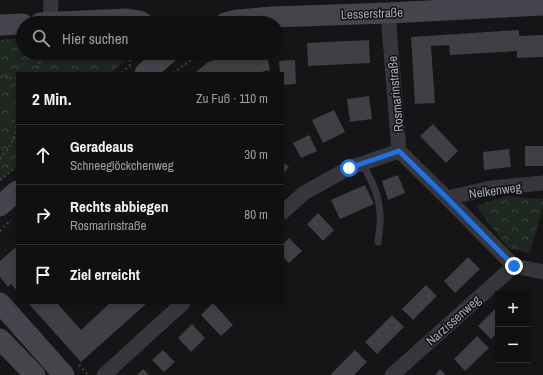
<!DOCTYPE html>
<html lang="de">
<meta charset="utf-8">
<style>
:root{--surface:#101011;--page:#1e1e1f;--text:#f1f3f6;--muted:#9c9d9f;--line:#303031}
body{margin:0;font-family:"Archivo Narrow",sans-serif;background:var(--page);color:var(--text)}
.controls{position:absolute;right:12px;bottom:12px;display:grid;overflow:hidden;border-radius:0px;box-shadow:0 2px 6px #0003}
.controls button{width:36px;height:36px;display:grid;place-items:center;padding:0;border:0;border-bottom:1px solid var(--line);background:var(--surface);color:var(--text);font:20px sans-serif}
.stop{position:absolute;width:12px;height:12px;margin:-9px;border:3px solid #1a73e8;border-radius:50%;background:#fff}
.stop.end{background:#1a73e8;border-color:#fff;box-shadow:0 1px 4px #0008}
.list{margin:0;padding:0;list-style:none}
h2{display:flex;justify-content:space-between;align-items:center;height:52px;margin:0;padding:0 16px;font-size:17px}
h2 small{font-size:13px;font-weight:400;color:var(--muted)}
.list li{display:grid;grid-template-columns:26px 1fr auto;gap:12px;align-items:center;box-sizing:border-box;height:60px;padding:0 16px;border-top:1px solid var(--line)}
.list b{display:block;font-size:15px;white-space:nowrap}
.list p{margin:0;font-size:13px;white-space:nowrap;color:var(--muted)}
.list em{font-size:13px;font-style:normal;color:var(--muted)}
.icon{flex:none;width:22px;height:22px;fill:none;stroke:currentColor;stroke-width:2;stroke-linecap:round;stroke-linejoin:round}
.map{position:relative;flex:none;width:543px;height:375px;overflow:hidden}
.search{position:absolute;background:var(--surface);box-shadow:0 2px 6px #0003;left:16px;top:16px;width:268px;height:44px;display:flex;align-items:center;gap:10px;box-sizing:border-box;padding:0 14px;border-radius:22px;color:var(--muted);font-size:15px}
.panel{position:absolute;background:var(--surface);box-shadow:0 2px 6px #0003;left:16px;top:72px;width:268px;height:232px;border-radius:0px}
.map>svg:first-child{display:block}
</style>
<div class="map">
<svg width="543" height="375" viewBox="0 0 543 375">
<defs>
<pattern id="forest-crowns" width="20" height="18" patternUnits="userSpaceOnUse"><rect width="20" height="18" fill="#1f2721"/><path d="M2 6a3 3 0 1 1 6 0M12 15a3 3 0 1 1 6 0" fill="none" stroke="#3d443f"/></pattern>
</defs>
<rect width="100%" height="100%" fill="#151517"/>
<!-- forest -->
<g fill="url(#forest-crowns)">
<polygon points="23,38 23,53 126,53 128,57 112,73 17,73 17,165 0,181 0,40"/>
<polygon points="505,196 543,199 543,207 530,253 508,248 476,206"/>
</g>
<!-- building -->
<g fill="#3f3f44">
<polygon points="519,30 519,36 543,35 543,57 517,58 517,51 450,55 449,45 431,46 435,103 415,104 411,37"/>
<polygon points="369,40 370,63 308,66 307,43"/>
<polygon points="238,53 269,53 269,55 267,56 270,70 257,73 195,73 208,62 219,58 219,59"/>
<polygon points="295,60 296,84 283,85 283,73 280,73 279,61"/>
<polygon points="369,96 372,119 350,122 347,99"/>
<polygon points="334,110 345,132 323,143 312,120"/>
<polygon points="433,124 458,151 446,163 420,136"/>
<polygon points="309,135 317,151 301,158 293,143"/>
<rect x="525" y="146" width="18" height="20"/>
<polygon points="509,149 511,167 484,170 483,152"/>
<polygon points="283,162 289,167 283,173"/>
<polygon points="398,175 405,193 388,200 382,181"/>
<polygon points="365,185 374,204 340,219 331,200"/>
<polygon points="318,213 334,230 323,241 307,224"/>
<polygon points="289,238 302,251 289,263 283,257 283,244"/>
<polygon points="17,246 17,291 11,284 8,287 0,277 0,261"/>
<polygon points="468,257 480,269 455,293 444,281"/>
<polygon points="426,285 437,296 413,320 402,309"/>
<polygon points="28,303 57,303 81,330 110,303 147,303 81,362"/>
<polygon points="213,303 233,325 221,336 201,315"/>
<polygon points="498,306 498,332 491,339 478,326"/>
<polygon points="392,315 404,327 377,354 365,342"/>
<polygon points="192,324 205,338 191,352 178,338"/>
<polygon points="477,336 489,348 465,371 454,359"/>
<polygon points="163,350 175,362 164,372 152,360"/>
<polygon points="355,350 367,362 354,375 330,375"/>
<polygon points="143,369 149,375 137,375"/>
<polygon points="440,369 446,375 435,375"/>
</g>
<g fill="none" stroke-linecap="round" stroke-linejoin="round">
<!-- path -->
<g stroke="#3b3d43" stroke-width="2.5" stroke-dasharray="2 3" stroke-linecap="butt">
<polyline points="36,73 43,53"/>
<polyline points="122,73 130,65 131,53"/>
<polyline points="173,73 201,53"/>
<polyline points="0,77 17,78"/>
<path d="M0,159C11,145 14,142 17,124"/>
<polyline points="0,180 17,166"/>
<polyline points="0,231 11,220"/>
<polyline points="79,365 88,375"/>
</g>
<!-- lane -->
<path stroke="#36363c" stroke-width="7" d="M362,163C371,179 379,195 380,213C381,223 379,233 378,242"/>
<!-- street -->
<g stroke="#36363c" stroke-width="15">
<polyline points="388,13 399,151 447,198 514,266 543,272"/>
<polyline points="50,23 51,0"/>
<polyline points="447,198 491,188 543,183"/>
<polyline points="283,212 304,193 349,168 399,151"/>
<polyline points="104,375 183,303"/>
<polyline points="392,375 514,266"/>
</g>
<!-- secondary -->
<g stroke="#43444c" stroke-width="21">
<polyline points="40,23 127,19 139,21 143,23"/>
<polyline points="225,23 237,20 273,17 388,13 543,5"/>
<polyline points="0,25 23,24"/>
<polyline points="145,73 168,53"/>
<polyline points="0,206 17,191"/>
<polyline points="0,303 64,375"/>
<polyline points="0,339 35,375"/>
</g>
</g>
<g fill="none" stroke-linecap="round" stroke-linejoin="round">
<!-- route -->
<polyline stroke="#1a73e8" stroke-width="5" points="349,168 399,151 447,198 514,266"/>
</g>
<g text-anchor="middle" stroke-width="3" stroke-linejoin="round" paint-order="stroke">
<!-- street labels -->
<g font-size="13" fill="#a6a9b8" stroke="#101012">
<text transform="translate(372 13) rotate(-2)" y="5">Lesserstraße</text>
<text transform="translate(395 94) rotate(-95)" y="5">Rosmarinstraße</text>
<text transform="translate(495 190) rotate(-8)" y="5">Nelkenweg</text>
<text transform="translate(453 320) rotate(-42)" y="5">Narzissenweg</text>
</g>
</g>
</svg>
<div class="controls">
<button>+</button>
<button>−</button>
</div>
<div class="stop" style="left:349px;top:168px"></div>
<div class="stop end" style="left:514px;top:266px"></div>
<div class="search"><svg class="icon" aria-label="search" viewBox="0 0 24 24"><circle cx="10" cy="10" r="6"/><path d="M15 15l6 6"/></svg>Hier suchen</div>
<section class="panel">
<h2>2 Min.<small>Zu Fuß · 110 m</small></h2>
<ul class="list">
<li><svg class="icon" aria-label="ahead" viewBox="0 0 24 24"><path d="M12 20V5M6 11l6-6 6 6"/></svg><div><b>Geradeaus</b><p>Schneeglöckchenweg</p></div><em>30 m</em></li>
<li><svg class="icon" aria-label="right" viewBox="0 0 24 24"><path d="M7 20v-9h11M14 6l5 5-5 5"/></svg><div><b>Rechts abbiegen</b><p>Rosmarinstraße</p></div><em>80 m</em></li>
<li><svg class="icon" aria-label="arrive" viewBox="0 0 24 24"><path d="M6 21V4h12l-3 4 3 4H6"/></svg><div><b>Ziel erreicht</b></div></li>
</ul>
</section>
</div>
